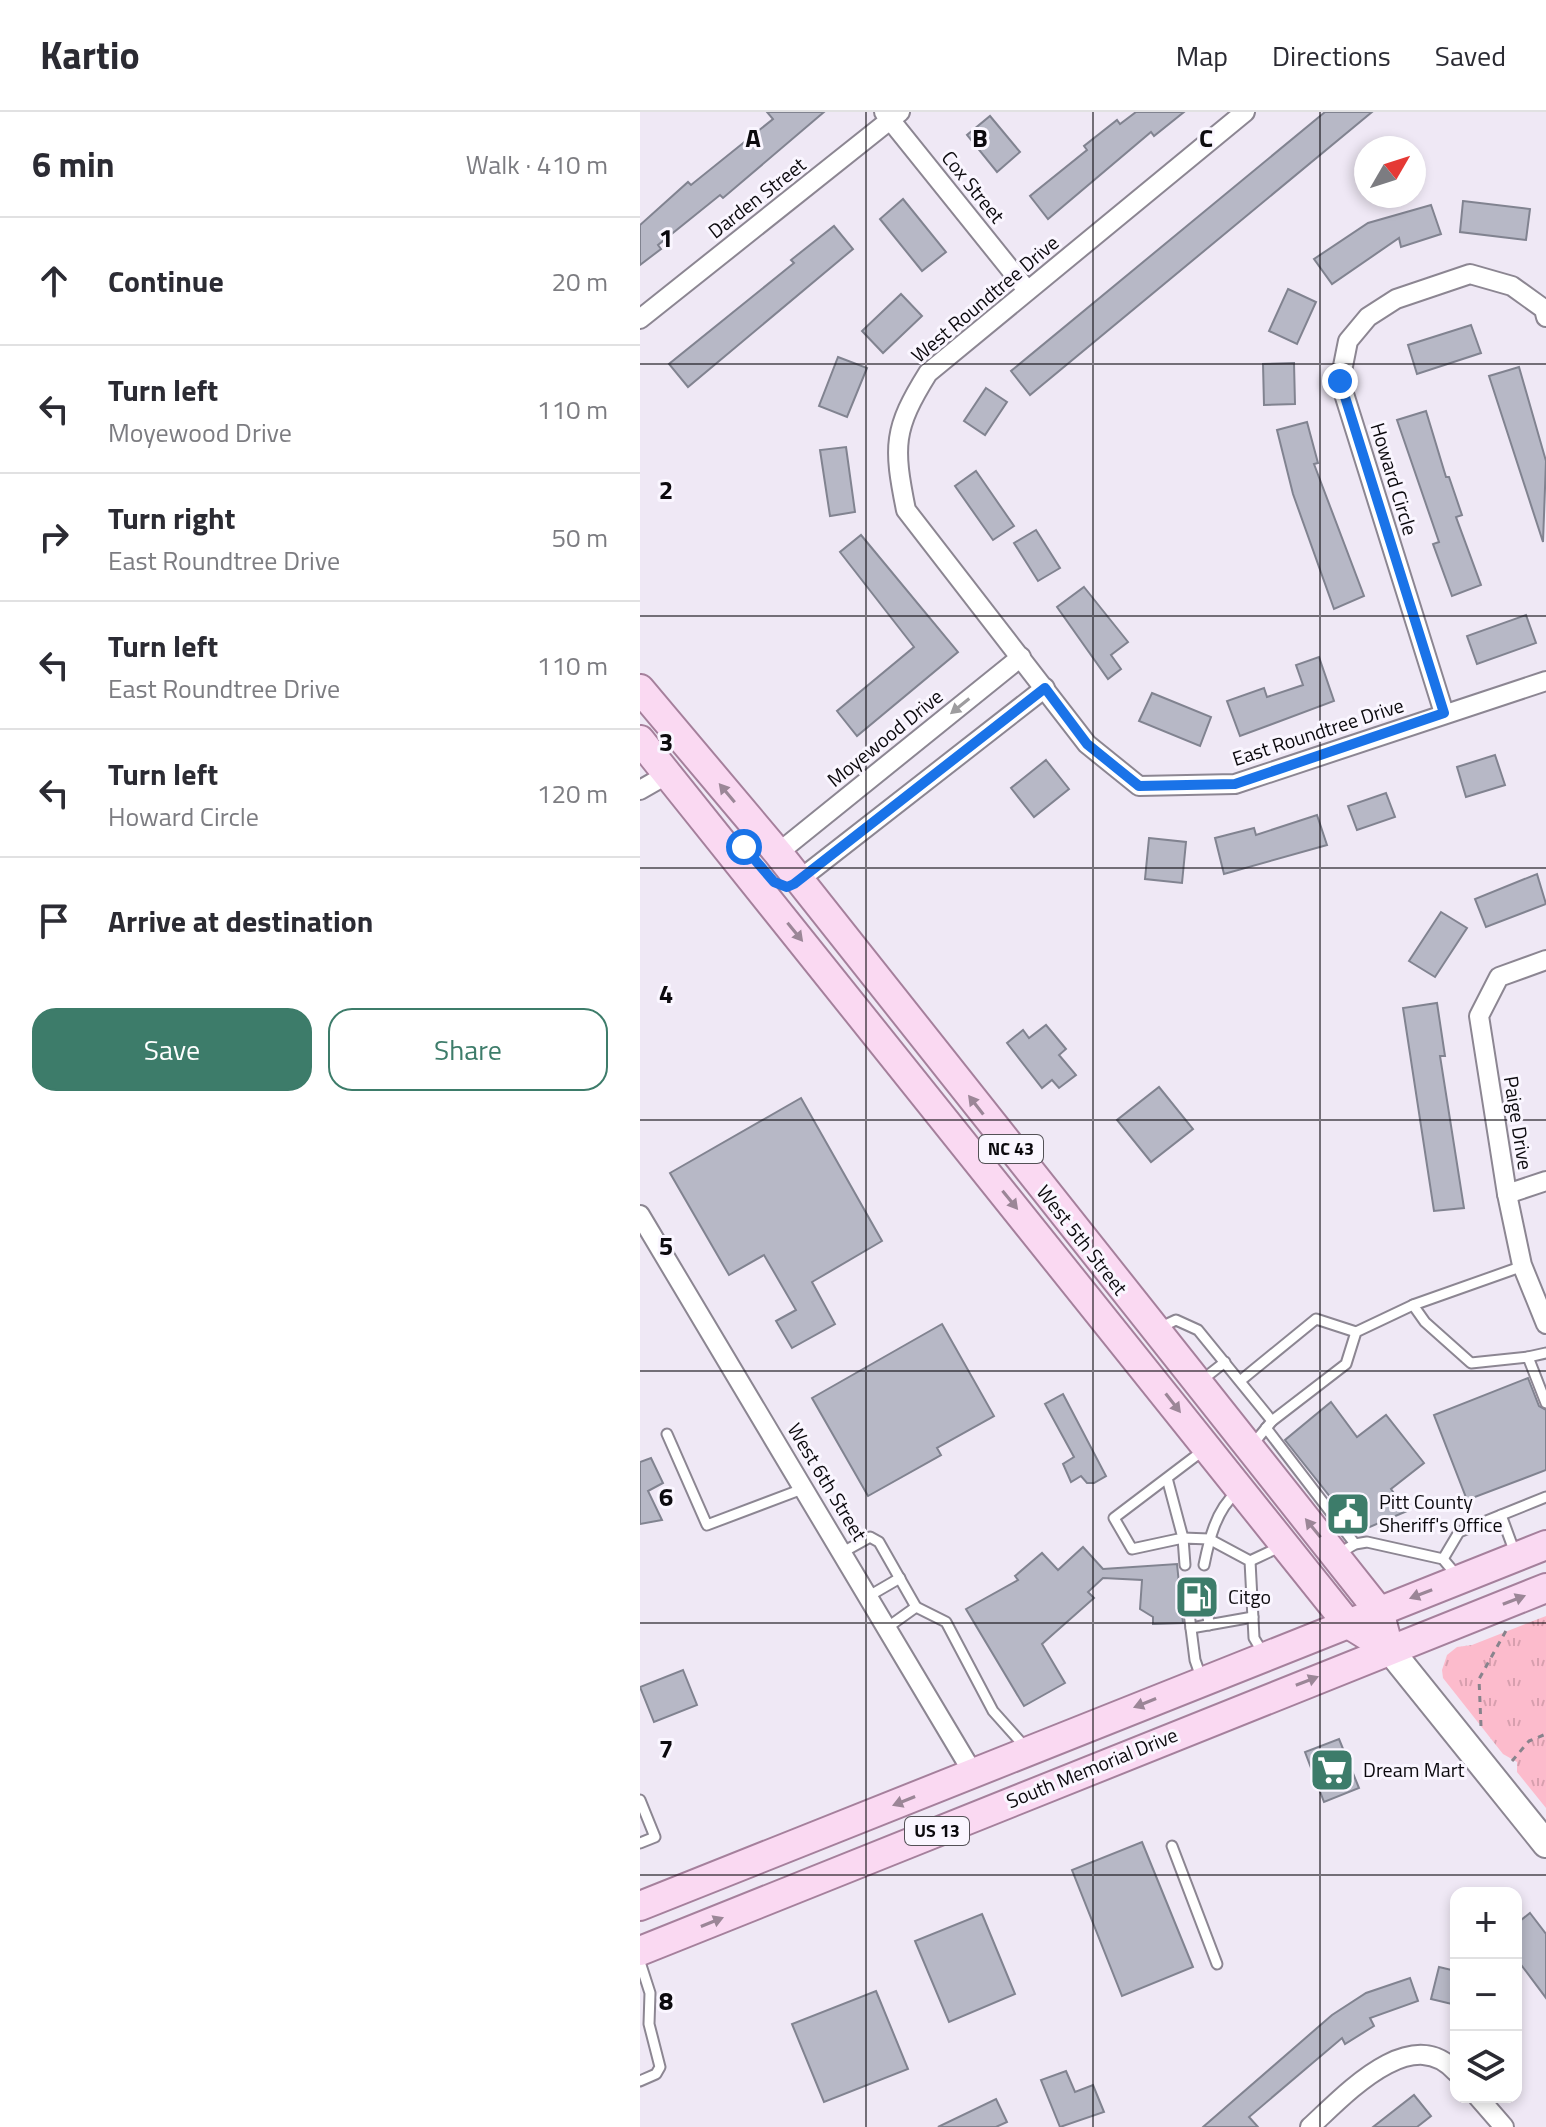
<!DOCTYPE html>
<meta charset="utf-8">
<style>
:root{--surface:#fff;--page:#f2f2f3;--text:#2b2b33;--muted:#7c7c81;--line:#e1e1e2;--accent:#3d7c6a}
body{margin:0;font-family:"Titillium Web",sans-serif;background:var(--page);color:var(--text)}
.controls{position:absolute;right:24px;bottom:24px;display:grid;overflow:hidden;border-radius:16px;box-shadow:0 4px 12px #0003}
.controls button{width:72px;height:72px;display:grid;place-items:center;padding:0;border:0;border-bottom:2px solid var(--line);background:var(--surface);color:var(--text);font:40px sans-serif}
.compass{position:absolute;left:714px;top:24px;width:72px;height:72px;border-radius:50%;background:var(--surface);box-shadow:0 4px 12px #0003;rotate:51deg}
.stop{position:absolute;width:24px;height:24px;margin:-18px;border:6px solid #1a73e8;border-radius:50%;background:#fff}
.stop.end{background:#1a73e8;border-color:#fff;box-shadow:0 2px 8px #0008}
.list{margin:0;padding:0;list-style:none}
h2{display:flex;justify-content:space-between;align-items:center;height:104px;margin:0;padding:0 32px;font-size:34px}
h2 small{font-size:26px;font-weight:400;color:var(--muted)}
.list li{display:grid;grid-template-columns:52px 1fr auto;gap:24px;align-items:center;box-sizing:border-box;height:128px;padding:0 32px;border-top:2px solid var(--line)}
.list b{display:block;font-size:30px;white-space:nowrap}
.list p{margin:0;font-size:26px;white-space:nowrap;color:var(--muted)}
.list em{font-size:26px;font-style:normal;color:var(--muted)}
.actions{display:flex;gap:16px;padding:24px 32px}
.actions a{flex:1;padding:18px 0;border:2px solid var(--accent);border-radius:24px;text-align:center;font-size:28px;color:var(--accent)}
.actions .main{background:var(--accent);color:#fff}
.icon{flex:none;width:44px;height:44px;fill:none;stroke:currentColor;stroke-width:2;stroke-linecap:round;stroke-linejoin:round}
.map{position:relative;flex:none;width:906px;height:2015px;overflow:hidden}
header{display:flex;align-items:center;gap:48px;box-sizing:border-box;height:112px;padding:0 40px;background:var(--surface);border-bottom:2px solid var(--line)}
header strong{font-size:38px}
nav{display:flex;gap:44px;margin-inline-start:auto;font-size:28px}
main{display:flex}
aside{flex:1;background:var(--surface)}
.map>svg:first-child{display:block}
</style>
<header>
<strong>Kartio</strong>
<nav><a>Map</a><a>Directions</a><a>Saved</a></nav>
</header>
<main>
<aside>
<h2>6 min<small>Walk · 410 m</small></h2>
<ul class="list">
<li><svg class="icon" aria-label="ahead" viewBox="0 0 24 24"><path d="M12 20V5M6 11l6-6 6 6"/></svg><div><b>Continue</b></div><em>20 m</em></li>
<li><svg class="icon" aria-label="left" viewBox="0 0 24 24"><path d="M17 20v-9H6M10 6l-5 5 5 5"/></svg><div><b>Turn left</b><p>Moyewood Drive</p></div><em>110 m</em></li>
<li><svg class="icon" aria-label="right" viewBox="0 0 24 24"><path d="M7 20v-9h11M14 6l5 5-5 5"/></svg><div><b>Turn right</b><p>East Roundtree Drive</p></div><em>50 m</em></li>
<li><svg class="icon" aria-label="left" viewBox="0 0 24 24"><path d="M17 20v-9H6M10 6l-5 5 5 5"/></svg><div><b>Turn left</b><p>East Roundtree Drive</p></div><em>110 m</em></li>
<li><svg class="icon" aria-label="left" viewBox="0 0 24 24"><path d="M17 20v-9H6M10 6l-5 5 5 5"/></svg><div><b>Turn left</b><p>Howard Circle</p></div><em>120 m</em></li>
<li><svg class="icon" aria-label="arrive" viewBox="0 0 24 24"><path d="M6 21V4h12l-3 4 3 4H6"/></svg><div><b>Arrive at destination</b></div></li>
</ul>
<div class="actions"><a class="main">Save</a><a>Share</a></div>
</aside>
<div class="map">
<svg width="906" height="2015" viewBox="0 0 906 2015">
<defs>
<pattern id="park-tufts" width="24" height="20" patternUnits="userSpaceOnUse" patternTransform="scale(2)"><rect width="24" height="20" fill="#fcbbcc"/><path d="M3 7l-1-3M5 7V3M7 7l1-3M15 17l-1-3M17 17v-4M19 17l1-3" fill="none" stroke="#d79fae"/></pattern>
</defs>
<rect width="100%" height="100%" fill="#efe8f5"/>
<!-- park -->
<polygon fill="url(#park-tufts)" points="906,1504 906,1696 877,1660 877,1650 863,1642 803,1566 802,1558 807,1543 817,1535 832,1533"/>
<!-- building -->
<g fill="#b7b8c6" stroke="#818390" stroke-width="2">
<polygon points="127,0 184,0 83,86 80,83 18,133 21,137 0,153 0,113 48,70 51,73 133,7"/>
<polygon points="496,0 544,0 514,24 511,20 408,107 390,84 447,38 444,34 477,8 480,12"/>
<polygon points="685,0 732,0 390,283 371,259"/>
<polygon points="350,4 380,40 357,60 327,23"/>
<polygon points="263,87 306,140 282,159 240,107"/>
<polygon points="823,89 890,97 886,128 820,120"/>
<polygon points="791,93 801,122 761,135 759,126 692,172 674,147 728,111"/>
<polygon points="194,114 213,137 48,275 29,252 154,151 151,148"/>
<polygon points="648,177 676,190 657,232 629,219"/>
<polygon points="261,182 282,204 243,241 222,219"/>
<polygon points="831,213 841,241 777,262 768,233"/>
<polygon points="198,245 227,256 207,305 179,294"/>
<polygon points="654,251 655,292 624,293 623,252"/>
<polygon points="879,255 906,349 903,430 849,264"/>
<polygon points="346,276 367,290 345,323 324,309"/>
<polygon points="786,299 806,365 809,365 822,403 816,405 841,473 812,484 793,432 799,430 757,308"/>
<polygon points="667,310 678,351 674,352 724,484 694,497 653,382 637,318"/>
<polygon points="206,335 215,400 190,404 180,338"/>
<polygon points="336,359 374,414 353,428 315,374"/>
<polygon points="396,418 420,456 398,469 374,431"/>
<polygon points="221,423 318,540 217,624 197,599 274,535 200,440"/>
<polygon points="444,475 488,530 471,543 481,557 468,567 417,495"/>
<polygon points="886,503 896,531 837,552 827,524"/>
<polygon points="679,545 694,589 600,624 587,589 624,576 627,585 663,573 656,553"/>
<polygon points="512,581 571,605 560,634 499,609"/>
<polygon points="855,643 865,673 826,685 817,655"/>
<polygon points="406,648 429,677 394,705 371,676"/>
<polygon points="746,681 755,705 717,718 708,694"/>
<polygon points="677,703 687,733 584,762 575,726 614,716 616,723"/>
<polygon points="509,726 546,730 542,771 505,767"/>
<polygon points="897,762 906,792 846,815 835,787"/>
<polygon points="801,800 827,816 795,865 769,849"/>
<polygon points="797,891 805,944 800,944 824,1096 794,1099 763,896"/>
<polygon points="406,913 426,937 419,943 436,963 419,976 412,968 402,976 367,931 383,918 389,926"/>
<polygon points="519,975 553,1017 511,1050 477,1008"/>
<polygon points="161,986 242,1129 172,1170 195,1212 152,1236 136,1209 156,1198 124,1143 89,1163 30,1061"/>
<polygon points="302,1212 354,1304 297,1336 301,1343 228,1384 172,1286"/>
<polygon points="888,1266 899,1294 906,1298 906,1358 827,1388 794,1303"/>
<polygon points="423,1282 466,1364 454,1371 447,1371 441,1364 431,1370 423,1352 434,1345 405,1292"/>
<polygon points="691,1290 717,1325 746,1303 784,1351 751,1377 767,1399 718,1420 645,1328"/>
<polygon points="11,1346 23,1371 8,1379 22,1408 0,1412 0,1350"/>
<polygon points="443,1435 463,1457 537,1452 543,1511 513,1512 513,1505 500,1497 502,1468 463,1466 448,1480 454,1486 402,1532 425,1571 384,1594 326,1497 378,1468 375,1464 402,1441 418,1458"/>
<polygon points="43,1558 57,1593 14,1610 0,1575"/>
<polygon points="699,1627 719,1676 684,1690 665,1640"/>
<polygon points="502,1730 553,1855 482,1884 432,1758"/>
<polygon points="890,1801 906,1822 906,1886 876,1846 876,1812"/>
<polygon points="342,1802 375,1882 309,1910 275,1829"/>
<polygon points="799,1855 816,1859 816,1893 791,1887"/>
<polygon points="770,1866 778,1889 730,1906 734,1914 705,1932 702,1926 609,2005 618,2015 563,2015 692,1903 726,1881"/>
<polygon points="236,1879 268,1957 184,1990 152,1912"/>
<polygon points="426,1959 435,1980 453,1973 464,2000 420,2015 401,1968"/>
<polygon points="774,1983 791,2004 777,2015 733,2015"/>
<polygon points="356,1987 367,2010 356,2015 298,2015"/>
</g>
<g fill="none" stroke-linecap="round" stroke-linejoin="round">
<!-- service casing -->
<g stroke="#8c8692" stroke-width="13">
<g id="service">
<polyline points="883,1154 773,1193 785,1210 831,1251 888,1245 906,1291"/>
<polyline points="521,1215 536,1208 558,1218 632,1309 613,1332"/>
<polyline points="888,1245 906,1241"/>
<polyline points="562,1268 585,1250"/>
<polyline points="600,1269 676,1207 716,1220"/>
<polyline points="632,1309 706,1252 716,1220 773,1193"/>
<polyline points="626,1316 715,1432"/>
<polyline points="27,1322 67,1413 165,1376"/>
<polyline points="527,1366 543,1426 492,1437 474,1406 565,1337"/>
<polyline points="861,1403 875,1441"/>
<polyline points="203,1440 230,1425 239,1430 276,1495 248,1515"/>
<polyline points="698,1442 715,1432 727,1430 803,1447 818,1465"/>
<polyline points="803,1447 819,1420 906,1385"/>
<polyline points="610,1449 642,1434"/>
<polyline points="545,1453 543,1426 569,1427 610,1449 614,1526 623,1541"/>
<path d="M564,1453C569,1428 576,1398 596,1381"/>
<polyline points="229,1484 260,1466"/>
<polyline points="548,1493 555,1548 562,1568"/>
<polyline points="567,1493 569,1513"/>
<polyline points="276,1495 306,1510 353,1599 386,1636"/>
<polyline points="551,1516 613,1505"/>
<polyline points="0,1688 15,1725 0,1731"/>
<polyline points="532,1734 577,1852"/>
<polyline points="0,1850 10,1881 9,1912 20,1955 16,1962 0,1969"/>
</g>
</g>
<!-- minor casing -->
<g stroke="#8c8692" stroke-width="22">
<g id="minor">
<polyline points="244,0 387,178"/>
<path d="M605,0L288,261C253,317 253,334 266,398L447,632L499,674L595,672L906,569"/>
<polyline points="0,207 260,0"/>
<polyline points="804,601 700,269 708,229 728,205 756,187 830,162 872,174 904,197 906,205"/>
<polyline points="0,678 28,662"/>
<polyline points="138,741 381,545"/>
<polyline points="159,768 405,576"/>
<polyline points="906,848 859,865 839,904 867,1082 882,1153 906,1212"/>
<polyline points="867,1082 906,1069"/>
<polyline points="0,1103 333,1661"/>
<polyline points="838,1985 864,2015"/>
<path d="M670,2015C703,1985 771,1909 816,1960"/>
</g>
</g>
<!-- secondary casing -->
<g stroke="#8c8692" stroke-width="30">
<polyline id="secondary" points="749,1537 906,1732"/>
</g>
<!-- primary casing -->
<g stroke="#a5809c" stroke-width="32">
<g id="primary">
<polyline points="0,577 138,741 739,1499 749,1537"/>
<polyline points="0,628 707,1511 749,1537"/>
<polyline points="0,1794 906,1433"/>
<polyline points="0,1839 906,1476"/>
</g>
</g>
<!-- path -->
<g stroke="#88838c" stroke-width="3" stroke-dasharray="6 6" stroke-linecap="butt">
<polyline points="841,1614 839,1567 867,1517"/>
<polyline points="872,1649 889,1629 906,1622"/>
</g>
<!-- service -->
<use href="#service" stroke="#fff" stroke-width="9"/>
<!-- minor -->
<use href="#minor" stroke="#fff" stroke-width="18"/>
<!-- secondary -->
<use href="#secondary" stroke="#fff" stroke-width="26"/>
<!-- primary -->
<use href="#primary" stroke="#fad9f2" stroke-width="28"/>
</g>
<!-- one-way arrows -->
<defs><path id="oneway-solid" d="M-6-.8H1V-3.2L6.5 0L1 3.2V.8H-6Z" transform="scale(2)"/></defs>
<use fill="#9e9d9f" href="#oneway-solid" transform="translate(320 594) rotate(141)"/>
<g fill="#9b8697">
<use href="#oneway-solid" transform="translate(87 681) rotate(-130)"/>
<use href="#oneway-solid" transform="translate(155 820) rotate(51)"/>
<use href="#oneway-solid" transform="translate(336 993) rotate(-128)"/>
<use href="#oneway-solid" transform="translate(370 1088) rotate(51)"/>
<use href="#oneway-solid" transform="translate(533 1291) rotate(52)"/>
<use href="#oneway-solid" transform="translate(673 1416) rotate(-129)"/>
<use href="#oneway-solid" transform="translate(781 1482) rotate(159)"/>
<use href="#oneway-solid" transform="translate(874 1488) rotate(-21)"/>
<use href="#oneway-solid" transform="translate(667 1569) rotate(-21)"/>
<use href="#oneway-solid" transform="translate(505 1591) rotate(158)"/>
<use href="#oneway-solid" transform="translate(264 1689) rotate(158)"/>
<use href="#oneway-solid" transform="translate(72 1810) rotate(-22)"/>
</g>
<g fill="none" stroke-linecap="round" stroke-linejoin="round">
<!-- route -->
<polyline stroke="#1a73e8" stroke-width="10" points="104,735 134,770 147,775 154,772 405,576 447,632 499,674 595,672 804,601 700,269"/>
</g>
<!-- grid -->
<path fill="none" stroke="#0c0a0e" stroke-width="2" stroke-opacity="0.55" d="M226,0V2015M453,0V2015M680,0V2015M0,252H906M0,504H906M0,756H906M0,1008H906M0,1259H906M0,1511H906M0,1763H906"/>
<!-- icons -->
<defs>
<g id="civic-square" transform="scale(2.3)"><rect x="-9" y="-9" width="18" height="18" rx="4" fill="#3d7c6a" stroke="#faf6ff"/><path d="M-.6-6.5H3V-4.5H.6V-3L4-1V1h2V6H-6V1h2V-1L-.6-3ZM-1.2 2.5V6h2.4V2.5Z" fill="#fff"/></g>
<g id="fuel-square" transform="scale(2.3)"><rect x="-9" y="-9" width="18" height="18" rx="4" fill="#3d7c6a" stroke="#faf6ff"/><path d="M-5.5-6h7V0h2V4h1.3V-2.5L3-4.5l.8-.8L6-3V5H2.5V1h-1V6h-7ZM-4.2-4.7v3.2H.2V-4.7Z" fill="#fff"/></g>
<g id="supermarket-square" transform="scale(2.3)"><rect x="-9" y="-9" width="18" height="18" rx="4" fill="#3d7c6a" stroke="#faf6ff"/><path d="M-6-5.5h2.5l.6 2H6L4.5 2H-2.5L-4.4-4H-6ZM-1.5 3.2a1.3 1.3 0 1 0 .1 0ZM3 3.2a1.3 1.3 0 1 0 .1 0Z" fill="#fff"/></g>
</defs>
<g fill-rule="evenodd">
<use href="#civic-square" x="708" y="1402"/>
<use href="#fuel-square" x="557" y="1485"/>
<use href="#supermarket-square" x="692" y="1658"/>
</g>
<g text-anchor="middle" stroke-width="6" stroke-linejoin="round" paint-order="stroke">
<!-- shield labels -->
<g fill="#faf6ff" stroke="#535156" stroke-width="2">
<rect x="339" y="1023" width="64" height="28" rx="6"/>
<rect x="265" y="1705" width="64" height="28" rx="6"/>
</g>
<g font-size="18" font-weight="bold" fill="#0c0a0e">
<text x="371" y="1043">NC 43</text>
<text x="297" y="1725">US 13</text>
</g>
<!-- street labels -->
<g font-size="20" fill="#0c0a0e" stroke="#faf6ff">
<text transform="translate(333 75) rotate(51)" y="7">Cox Street</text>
<text transform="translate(117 86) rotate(-38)" y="7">Darden Street</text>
<text transform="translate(345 187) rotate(-40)" y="7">West Roundtree Drive</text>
<text transform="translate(754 367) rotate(73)" y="7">Howard Circle</text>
<text transform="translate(678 620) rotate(-18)" y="7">East Roundtree Drive</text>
<text transform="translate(245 626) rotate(-39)" y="7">Moyewood Drive</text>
<text transform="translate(878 1011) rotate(81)" y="7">Paige Drive</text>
<text transform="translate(442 1128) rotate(52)" y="7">West 5th Street</text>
<text transform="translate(187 1370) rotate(59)" y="7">West 6th Street</text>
<text transform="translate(452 1656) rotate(-22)" y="7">South Memorial Drive</text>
</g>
<!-- poi labels -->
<g font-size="20" fill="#0c0a0e" stroke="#faf6ff" text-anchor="start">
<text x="739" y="1397">Pitt County<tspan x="739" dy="23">Sheriff's Office</tspan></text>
<text x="588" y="1492">Citgo</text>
<text x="723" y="1665">Dream Mart</text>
</g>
</g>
<g font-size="26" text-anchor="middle" font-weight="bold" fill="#0c0a0e" stroke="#faf6ff" stroke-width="6" stroke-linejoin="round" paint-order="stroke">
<text x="113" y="35">A</text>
<text x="340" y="35">B</text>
<text x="566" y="35">C</text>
<text x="26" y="135">1</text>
<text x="26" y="387">2</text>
<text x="26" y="639">3</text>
<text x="26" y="891">4</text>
<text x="26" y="1143">5</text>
<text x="26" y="1394">6</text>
<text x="26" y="1646">7</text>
<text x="26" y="1898">8</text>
</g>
</svg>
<div class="controls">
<button>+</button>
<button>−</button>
<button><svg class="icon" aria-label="layers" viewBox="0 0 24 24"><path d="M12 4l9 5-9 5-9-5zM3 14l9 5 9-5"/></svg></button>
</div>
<svg class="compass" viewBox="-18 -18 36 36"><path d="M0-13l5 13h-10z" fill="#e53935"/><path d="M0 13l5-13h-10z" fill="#7c7c81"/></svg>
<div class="stop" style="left:104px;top:735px"></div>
<div class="stop end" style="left:700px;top:269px"></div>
</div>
</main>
